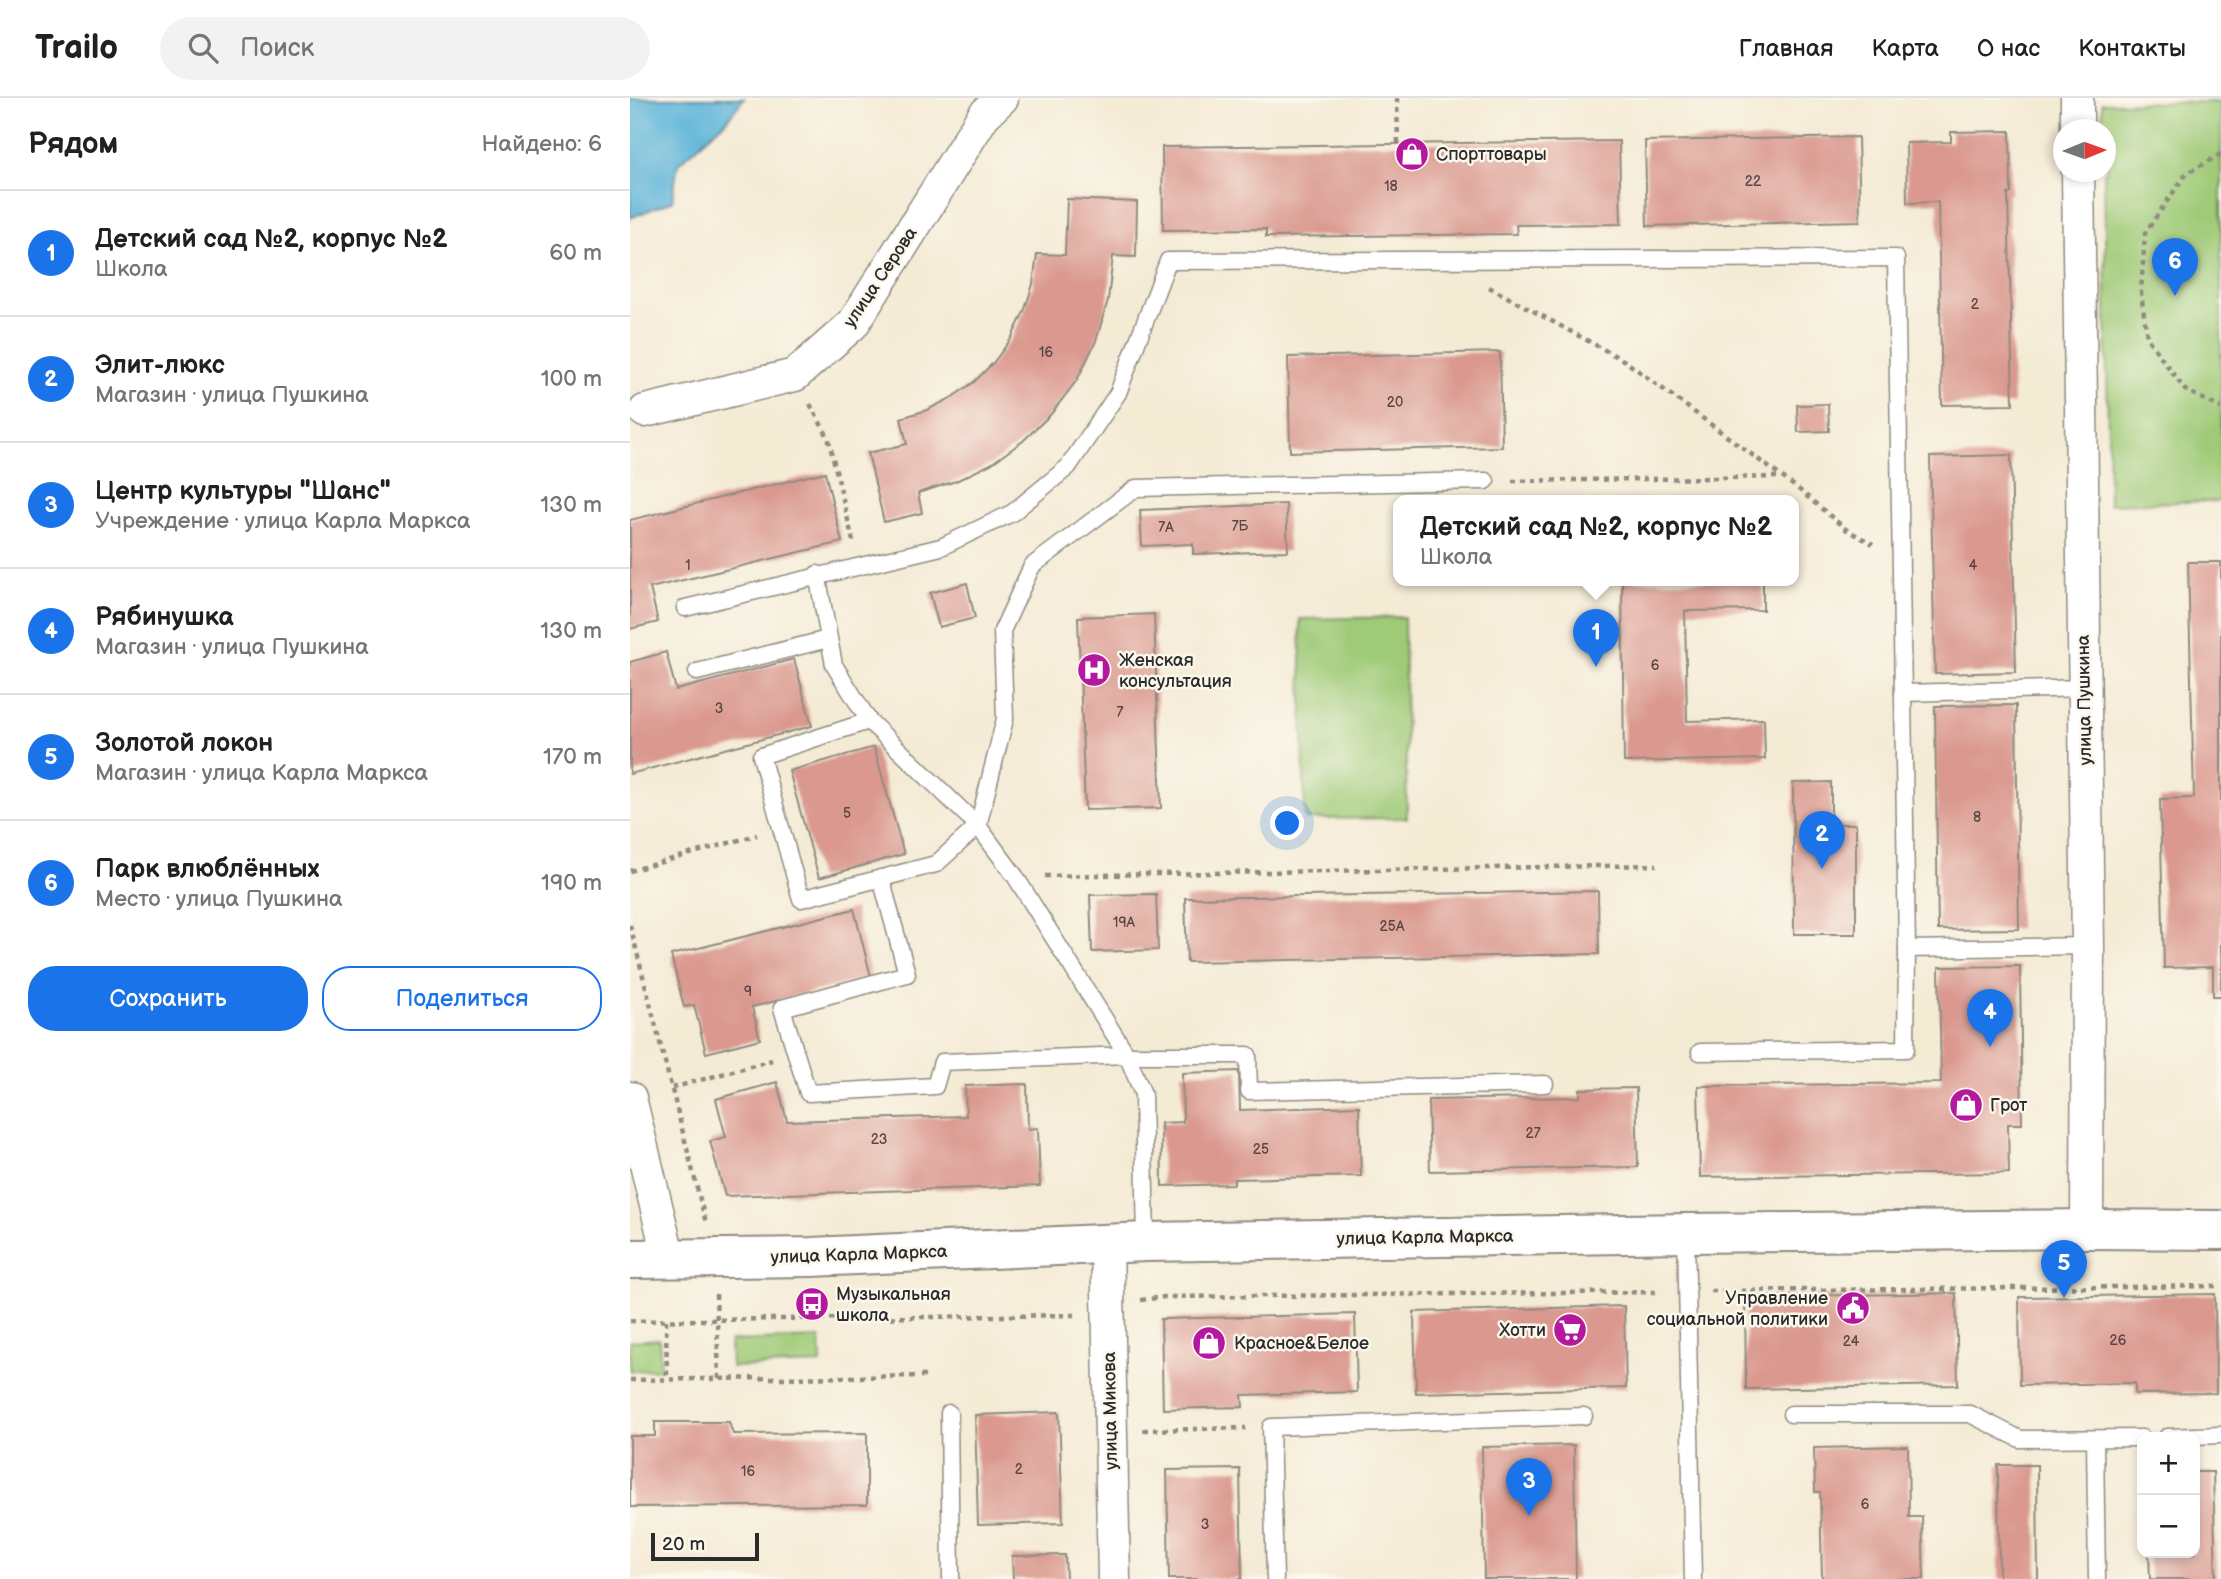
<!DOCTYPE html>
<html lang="ru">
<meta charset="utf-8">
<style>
:root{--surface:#fff;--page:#f2f2f2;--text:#202124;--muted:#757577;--line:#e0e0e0;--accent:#1a73e8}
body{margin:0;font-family:"Balsamiq Sans",sans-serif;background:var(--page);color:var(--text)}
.controls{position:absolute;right:21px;bottom:21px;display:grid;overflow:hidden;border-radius:14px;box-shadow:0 4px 10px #0003}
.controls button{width:63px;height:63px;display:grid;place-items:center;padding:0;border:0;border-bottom:2px solid var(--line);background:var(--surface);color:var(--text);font:35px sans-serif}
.compass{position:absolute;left:1423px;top:21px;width:63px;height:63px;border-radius:50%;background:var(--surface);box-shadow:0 4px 10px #0003;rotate:89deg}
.scale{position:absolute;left:21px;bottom:18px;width:108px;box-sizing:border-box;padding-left:7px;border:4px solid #2b2b2b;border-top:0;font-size:19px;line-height:24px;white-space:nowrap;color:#2b2b2b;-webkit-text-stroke:5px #fbf7ec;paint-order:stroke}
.you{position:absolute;left:658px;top:726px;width:24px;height:24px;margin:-18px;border:5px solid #fff;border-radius:50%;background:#1a73e8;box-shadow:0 0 0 10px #1a73e833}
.badge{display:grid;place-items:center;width:46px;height:46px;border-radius:50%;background:var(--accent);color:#fff;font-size:23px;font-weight:700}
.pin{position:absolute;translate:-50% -58px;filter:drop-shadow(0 2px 4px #0008)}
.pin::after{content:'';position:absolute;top:37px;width:24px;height:21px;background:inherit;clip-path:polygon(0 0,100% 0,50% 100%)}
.popup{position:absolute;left:763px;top:397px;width:406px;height:91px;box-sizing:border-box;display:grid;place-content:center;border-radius:14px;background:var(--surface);filter:drop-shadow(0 2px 5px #0005);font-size:23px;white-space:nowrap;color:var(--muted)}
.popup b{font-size:26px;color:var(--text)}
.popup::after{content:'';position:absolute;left:50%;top:100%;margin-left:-14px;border:14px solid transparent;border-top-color:var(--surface)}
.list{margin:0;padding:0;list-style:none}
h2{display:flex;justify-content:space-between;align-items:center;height:91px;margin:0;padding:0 28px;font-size:30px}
h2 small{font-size:23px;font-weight:400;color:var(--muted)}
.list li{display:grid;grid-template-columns:46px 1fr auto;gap:21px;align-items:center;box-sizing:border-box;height:126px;padding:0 28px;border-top:2px solid var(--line)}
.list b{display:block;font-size:26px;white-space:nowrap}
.list p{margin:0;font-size:23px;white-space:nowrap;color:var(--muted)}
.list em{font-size:23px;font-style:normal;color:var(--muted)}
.actions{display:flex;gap:14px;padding:21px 28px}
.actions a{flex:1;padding:16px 0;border:2px solid var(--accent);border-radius:28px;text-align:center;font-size:24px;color:var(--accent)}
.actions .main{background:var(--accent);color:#fff}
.icon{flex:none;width:38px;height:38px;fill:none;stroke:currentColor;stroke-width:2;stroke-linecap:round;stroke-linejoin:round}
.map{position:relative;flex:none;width:1591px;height:1481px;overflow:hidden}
header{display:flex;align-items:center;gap:42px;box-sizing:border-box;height:98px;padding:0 35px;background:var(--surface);border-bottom:2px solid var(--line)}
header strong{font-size:33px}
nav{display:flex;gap:38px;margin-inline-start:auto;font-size:24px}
.search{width:490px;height:63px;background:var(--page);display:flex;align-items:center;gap:18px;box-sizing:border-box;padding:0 24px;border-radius:38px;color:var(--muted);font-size:26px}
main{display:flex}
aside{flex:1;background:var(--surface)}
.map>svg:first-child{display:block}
</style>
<header>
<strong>Trailo</strong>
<div class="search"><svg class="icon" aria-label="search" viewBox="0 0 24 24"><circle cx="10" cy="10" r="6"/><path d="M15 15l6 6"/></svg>Поиск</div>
<nav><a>Главная</a><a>Карта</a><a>О нас</a><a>Контакты</a></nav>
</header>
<main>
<aside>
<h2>Рядом<small>Найдено: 6</small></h2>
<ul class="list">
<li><span class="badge">1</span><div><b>Детский сад №2, корпус №2</b><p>Школа</p></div><em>60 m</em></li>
<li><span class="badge">2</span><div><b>Элит-люкс</b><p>Магазин · улица Пушкина</p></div><em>100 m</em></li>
<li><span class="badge">3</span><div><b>Центр культуры &quot;Шанс&quot;</b><p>Учреждение · улица Карла Маркса</p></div><em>130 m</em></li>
<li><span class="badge">4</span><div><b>Рябинушка</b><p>Магазин · улица Пушкина</p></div><em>130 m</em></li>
<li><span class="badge">5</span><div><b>Золотой локон</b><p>Магазин · улица Карла Маркса</p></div><em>170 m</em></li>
<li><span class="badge">6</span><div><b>Парк влюблённых</b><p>Место · улица Пушкина</p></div><em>190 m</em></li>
</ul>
<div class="actions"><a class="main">Сохранить</a><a>Поделиться</a></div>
</aside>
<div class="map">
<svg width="1591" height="1481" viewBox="0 0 1591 1481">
<rect width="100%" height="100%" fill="#fbf7ec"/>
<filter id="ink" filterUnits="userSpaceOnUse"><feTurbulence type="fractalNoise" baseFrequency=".0143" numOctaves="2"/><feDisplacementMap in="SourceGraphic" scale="14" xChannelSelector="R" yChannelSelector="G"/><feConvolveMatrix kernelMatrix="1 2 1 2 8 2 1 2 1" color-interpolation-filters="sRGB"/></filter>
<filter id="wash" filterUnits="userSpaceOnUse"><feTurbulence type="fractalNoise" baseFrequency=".00686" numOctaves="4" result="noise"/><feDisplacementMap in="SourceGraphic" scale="28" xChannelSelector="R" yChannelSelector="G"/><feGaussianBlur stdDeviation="1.57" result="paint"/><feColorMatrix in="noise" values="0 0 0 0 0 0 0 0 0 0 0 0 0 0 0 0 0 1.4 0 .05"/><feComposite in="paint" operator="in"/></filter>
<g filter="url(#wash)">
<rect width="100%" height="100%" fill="#f4ebd5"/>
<!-- green -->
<g fill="#9fca77" stroke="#657a51" stroke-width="2">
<polygon points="1591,4 1591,403 1479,406 1474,74 1476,74 1476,32 1473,31 1472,5"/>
<polygon points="774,519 777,720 675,721 670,521"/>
<polygon points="190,1240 191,1266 101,1269 100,1243"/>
<polygon points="29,1241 31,1271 0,1273 0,1243"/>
</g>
<!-- water -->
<polygon fill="#5cb4d9" stroke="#447082" stroke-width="2" points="0,0 114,0 96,23 48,66 42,103 0,120"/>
<g id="blocks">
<!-- building -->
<g fill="#da988e">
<polygon points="1380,33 1381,95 1378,96 1383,306 1312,307 1308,104 1277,105 1276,45 1321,44 1321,34"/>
<polygon points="1228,39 1230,123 1017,128 1015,43"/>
<polygon points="989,43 991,126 886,127 887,136 636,139 636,131 533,132 532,49"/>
<polygon points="437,101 507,104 506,159 483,158 478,202 466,243 447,282 421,316 393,343 361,366 326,383 288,395 292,415 254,424 238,355 277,346 271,320 297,312 321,300 344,284 363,265 381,241 394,214 403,186 407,156 435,157"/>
<polygon points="870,254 872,349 660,354 658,259"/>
<polygon points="1198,306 1199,333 1168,334 1167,307"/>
<polygon points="1381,357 1386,574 1305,576 1300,359"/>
<polygon points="195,374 212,444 20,490 28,524 0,531 0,422"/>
<polygon points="656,406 658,453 563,456 563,446 512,448 510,412"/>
<polygon points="1558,464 1591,464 1591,898 1583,898 1583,869 1534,870 1530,701 1564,700"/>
<polygon points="992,483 1133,483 1133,512 1055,513 1057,623 1134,621 1135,661 994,664"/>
<polygon points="337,485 345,520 309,529 300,495"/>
<polygon points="524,516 531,710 455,712 448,519"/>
<polygon points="36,554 46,592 164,561 182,628 0,676 0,564"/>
<polygon points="1386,607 1389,831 1308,832 1305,608"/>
<polygon points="244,649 274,756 189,780 159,673"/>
<polygon points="1201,684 1201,726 1226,726 1226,836 1164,836 1163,685"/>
<polygon points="968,793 969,856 557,864 555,800"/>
<polygon points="526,796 528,852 462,854 460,797"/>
<polygon points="224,811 241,879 122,909 130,941 76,955 64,907 54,909 41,857"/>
<polygon points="1390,868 1392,1026 1378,1026 1379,1075 1070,1079 1068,988 1311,985 1309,869"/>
<polygon points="609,973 610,1012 729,1008 731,1078 604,1081 604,1086 532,1088 531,1025 553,1024 552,975"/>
<polygon points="147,984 157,1023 336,1018 335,988 397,986 398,1031 408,1030 410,1088 95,1098 80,1043 96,1039 86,1001"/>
<polygon points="1006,990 1008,1069 800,1073 798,1002 950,999 950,991"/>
<polygon points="1326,1195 1328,1287 1116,1291 1115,1199"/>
<polygon points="1585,1196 1586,1295 1505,1296 1505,1285 1390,1287 1389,1199"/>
<polygon points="994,1208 996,1290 786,1295 784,1214"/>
<polygon points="725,1216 727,1294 612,1297 613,1309 533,1311 531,1221"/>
<polygon points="429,1314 433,1425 348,1427 345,1317"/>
<polygon points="25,1324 99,1324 103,1336 237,1335 237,1407 0,1409 0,1338 25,1338"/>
<polygon points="944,1347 946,1481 854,1481 852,1349"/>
<polygon points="1278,1348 1279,1419 1292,1419 1294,1481 1192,1481 1190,1394 1185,1394 1184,1350"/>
<polygon points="1368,1367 1407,1367 1408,1481 1369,1481"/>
<polygon points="610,1371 612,1481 539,1481 537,1372"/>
<polygon points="1565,1374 1583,1374 1586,1481 1520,1481 1519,1455 1565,1455"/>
<polygon points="435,1457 436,1481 383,1481 382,1458"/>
</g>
</g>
</g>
<g filter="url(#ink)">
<use href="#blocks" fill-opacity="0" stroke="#908b80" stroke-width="2"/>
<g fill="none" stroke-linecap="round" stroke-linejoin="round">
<!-- lane casing -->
<g stroke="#908b80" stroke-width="19">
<g id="lane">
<polyline points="187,476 204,567 239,623 348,728 385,778 497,957 513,996 516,1144"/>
<polyline points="55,510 311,449 382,415 438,369 488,295 538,163 1266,160 1277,851 1458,848"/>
<polyline points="67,574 198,541"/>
<polyline points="1273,595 1454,590"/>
<polyline points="239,623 131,658 171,801 306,766 348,728 375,621 372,533 402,468 506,390 856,383"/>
<polyline points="251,780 277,876 152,910 178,995 305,988 312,964 497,957 618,957 619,993 915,986"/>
<polyline points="1070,954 1276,951 1277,851"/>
<polyline points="1056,1135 1063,1481"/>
<polyline points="319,1315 321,1481"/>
<polyline points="1161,1316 1340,1316 1390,1341 1512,1340"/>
<polyline points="1537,1339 1591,1337"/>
<polyline points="1465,1342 1467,1481"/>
<polyline points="645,1481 641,1329 954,1318"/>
</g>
</g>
<!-- street casing -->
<g stroke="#908b80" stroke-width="35">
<g id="street">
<polyline points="1447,0 1447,32"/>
<polyline points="1448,74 1458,848 1457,1131"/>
<polyline points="15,313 165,277 223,226 354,17 372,0"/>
<polyline points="0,1000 39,1161"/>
<polyline points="477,1145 484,1481"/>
</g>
</g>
<!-- secondary casing -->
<g stroke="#908b80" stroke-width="42">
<polyline id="secondary" points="0,1161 181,1159 516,1144 1056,1135 1457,1131 1591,1132"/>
</g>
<!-- path -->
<g stroke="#908b80" stroke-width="4.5" stroke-dasharray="5 5" stroke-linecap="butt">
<polyline points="767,0 768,46"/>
<polyline points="1591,56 1556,76 1515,135 1511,194 1517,240 1555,292 1591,310"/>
<polyline points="859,189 995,263 1167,390 1217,432 1243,446"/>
<polyline points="180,306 198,339 223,443"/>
<polyline points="882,383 1149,379"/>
<polyline points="0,773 127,737"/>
<polyline points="415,778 1027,767"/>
<polyline points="0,827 76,1125"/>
<polyline points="42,990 142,962"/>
<polyline points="1081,1193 1591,1188"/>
<polyline points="86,1196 89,1281"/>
<polyline points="511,1202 534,1199 1030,1194"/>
<polyline points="36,1222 37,1282"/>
<polyline points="0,1223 445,1217"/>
<polyline points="0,1282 295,1278"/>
<polyline points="513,1332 616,1330"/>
</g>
<!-- lane -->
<use href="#lane" stroke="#fff" stroke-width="16"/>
<!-- street -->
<use href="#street" stroke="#fff" stroke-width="32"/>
<!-- secondary -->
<use href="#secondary" stroke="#fff" stroke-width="38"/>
</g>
</g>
<!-- icons -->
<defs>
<g id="shop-disc" transform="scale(1.75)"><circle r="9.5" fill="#b5179e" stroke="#fbf7ec"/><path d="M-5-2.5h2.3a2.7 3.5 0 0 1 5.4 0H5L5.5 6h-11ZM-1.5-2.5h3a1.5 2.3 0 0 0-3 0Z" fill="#fff"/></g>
<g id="hospital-disc" transform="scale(1.75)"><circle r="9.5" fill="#b5179e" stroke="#fbf7ec"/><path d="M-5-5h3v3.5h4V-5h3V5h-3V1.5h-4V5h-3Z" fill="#fff"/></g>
<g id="bus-disc" transform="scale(1.75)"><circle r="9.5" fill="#b5179e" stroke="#fbf7ec"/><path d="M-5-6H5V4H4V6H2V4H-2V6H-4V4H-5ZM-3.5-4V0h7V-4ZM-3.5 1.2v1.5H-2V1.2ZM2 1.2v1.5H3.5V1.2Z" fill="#fff"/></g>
<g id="civic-disc" transform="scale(1.75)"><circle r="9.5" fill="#b5179e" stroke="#fbf7ec"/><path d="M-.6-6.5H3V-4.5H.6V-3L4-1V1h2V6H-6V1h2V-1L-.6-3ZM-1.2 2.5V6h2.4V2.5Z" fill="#fff"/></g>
<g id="supermarket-disc" transform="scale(1.75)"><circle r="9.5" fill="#b5179e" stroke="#fbf7ec"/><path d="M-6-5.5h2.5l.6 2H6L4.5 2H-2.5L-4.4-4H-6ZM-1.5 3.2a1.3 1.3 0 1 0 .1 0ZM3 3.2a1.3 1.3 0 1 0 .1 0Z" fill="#fff"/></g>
</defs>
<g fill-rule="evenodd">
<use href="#shop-disc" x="782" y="56"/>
<use href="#hospital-disc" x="464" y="572"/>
<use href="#shop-disc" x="1336" y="1007"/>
<use href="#bus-disc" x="182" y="1206"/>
<use href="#civic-disc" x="1223" y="1210"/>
<use href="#supermarket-disc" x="940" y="1232"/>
<use href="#shop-disc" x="579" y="1245"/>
</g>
<g text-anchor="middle" stroke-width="5" stroke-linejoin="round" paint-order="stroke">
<!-- number labels -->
<g font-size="14" fill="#574644">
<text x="1123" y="88">22</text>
<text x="761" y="93">18</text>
<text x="1345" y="211">2</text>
<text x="416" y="259">16</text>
<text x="765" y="309">20</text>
<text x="610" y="433">7Б</text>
<text x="536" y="434">7А</text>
<text x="58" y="472">1</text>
<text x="1343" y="472">4</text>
<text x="1025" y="572">6</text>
<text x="89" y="615">3</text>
<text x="490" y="619">7</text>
<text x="217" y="720">5</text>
<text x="1347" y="724">8</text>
<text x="494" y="829">19А</text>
<text x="762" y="833">25А</text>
<text x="118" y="898">9</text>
<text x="903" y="1040">27</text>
<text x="249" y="1046">23</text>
<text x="631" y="1056">25</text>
<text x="1488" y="1247">26</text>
<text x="1221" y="1248">24</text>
<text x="389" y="1376">2</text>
<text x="118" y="1378">16</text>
<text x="1235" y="1411">6</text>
<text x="575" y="1431">3</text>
</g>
<!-- poi labels -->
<g font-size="18" fill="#2b2b2b" stroke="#fbf7ec" text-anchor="start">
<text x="806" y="62">Спорттовары</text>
<text x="489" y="568">Женская<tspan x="489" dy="21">консультация</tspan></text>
<text x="1360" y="1013">Грот</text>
<text x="206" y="1202">Музыкальная<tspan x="206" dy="21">школа</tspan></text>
<text x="1198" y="1206" text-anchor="end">Управление<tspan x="1198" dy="21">социальной политики</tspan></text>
<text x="916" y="1238" text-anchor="end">Хотти</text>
<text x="604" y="1251">Красное&amp;Белое</text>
</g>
<!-- street labels -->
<g font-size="18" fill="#2b2b2b" stroke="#fbf7ec">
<text transform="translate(250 179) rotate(-56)" y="6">улица Серова</text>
<text transform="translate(1454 602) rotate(-91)" y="6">улица Пушкина</text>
<text transform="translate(795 1139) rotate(-1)" y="6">улица Карла Маркса</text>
<text transform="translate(229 1156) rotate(-2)" y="6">улица Карла Маркса</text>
<text transform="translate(480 1313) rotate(-91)" y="6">улица Микова</text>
</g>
</g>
</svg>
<div class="controls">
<button>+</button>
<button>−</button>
</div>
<svg class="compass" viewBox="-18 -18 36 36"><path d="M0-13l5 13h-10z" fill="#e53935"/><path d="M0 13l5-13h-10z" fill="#757577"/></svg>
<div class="scale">20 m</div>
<div class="you"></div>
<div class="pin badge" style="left:966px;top:569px">1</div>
<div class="popup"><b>Детский сад №2, корпус №2</b>Школа</div>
<div class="pin badge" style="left:1192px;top:771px">2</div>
<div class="pin badge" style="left:899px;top:1418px">3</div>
<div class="pin badge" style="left:1360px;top:949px">4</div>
<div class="pin badge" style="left:1434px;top:1200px">5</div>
<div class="pin badge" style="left:1545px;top:198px">6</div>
</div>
</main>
